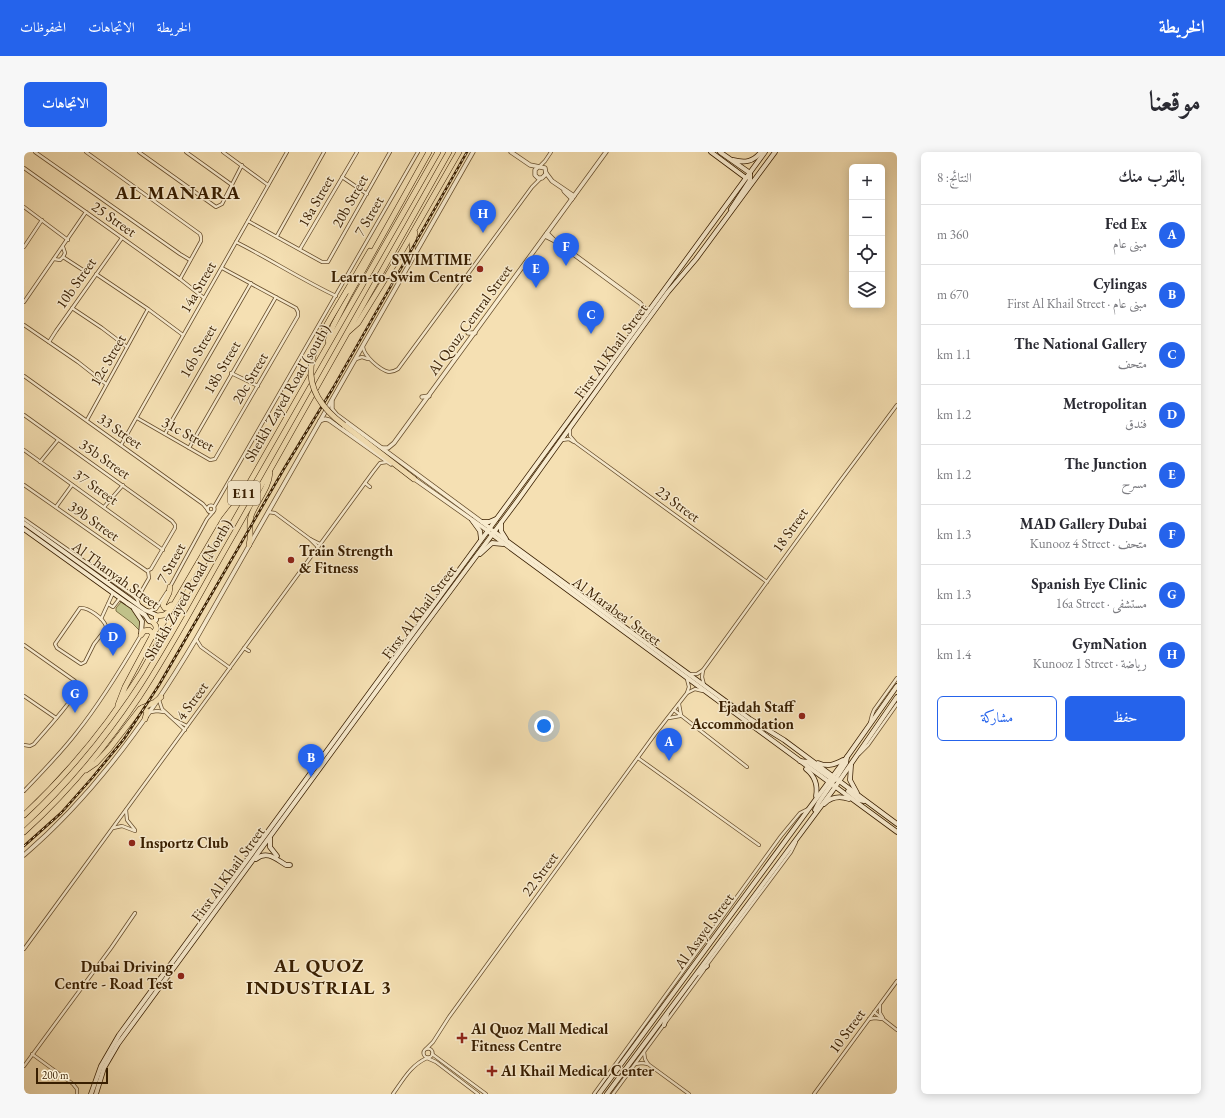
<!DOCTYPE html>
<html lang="ar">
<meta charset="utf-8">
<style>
:root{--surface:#fff;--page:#f7f7f7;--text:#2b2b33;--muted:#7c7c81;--line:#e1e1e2;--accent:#2563eb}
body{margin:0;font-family:"EB Garamond",Amiri,serif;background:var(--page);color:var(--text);direction:rtl}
.controls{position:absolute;right:12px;top:12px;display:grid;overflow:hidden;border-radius:6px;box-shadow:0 2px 10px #0003}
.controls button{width:36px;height:36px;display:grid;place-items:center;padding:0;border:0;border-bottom:1px solid var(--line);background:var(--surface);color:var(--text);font:20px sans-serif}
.scale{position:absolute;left:12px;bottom:10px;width:72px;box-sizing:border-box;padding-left:4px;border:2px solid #381e00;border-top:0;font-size:11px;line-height:14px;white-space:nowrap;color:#381e00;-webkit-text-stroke:3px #f8ebce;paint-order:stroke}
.you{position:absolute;left:520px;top:574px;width:14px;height:14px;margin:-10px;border:3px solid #fff;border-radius:50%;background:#1a73e8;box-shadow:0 0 0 6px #1a73e833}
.badge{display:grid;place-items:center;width:26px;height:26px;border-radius:50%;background:var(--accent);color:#fff;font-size:13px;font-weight:700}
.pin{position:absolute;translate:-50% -33px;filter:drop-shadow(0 1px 2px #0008)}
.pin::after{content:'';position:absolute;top:21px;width:14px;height:12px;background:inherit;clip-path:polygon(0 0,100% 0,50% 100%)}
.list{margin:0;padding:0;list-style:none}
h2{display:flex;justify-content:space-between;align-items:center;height:52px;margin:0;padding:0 16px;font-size:17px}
h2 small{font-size:13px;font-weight:400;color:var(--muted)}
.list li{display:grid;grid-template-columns:26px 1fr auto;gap:12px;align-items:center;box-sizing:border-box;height:60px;padding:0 16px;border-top:1px solid var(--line)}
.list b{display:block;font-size:15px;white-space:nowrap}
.list p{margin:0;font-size:13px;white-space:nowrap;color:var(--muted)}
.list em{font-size:13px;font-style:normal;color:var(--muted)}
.actions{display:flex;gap:8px;padding:12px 16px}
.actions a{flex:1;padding:9px 0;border:1px solid var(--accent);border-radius:6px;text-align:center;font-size:14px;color:var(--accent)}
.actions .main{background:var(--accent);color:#fff}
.icon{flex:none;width:22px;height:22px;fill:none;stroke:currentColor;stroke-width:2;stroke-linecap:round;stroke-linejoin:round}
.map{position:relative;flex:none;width:873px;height:942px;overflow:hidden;direction:ltr;border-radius:6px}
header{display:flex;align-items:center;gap:24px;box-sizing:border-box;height:56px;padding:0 20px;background:var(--accent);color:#fff}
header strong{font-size:19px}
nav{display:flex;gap:22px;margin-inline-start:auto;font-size:14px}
.intro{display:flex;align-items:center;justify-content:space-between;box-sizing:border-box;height:96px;padding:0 24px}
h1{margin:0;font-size:28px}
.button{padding:10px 18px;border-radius:6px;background:var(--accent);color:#fff;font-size:14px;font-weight:700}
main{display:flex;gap:24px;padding:0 24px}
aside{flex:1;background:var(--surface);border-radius:6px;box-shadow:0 2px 10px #0003}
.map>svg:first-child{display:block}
</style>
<header>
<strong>الخريطة</strong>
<nav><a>الخريطة</a><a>الاتجاهات</a><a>المحفوظات</a></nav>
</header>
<div class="intro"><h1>موقعنا</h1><a class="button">الاتجاهات</a></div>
<main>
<aside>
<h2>بالقرب منك<small>النتائج: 8</small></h2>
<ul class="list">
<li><span class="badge">A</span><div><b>Fed Ex</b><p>مبنى عام</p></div><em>360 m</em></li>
<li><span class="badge">B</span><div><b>Cylingas</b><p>مبنى عام · First Al Khail Street</p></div><em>670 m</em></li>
<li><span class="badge">C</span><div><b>The National Gallery</b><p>متحف</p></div><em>1.1 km</em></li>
<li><span class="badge">D</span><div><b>Metropolitan</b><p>فندق</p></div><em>1.2 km</em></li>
<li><span class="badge">E</span><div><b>The Junction</b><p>مسرح</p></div><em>1.2 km</em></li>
<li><span class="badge">F</span><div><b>MAD Gallery Dubai</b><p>متحف · Kunooz 4 Street</p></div><em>1.3 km</em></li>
<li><span class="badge">G</span><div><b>Spanish Eye Clinic</b><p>مستشفى · 16a Street</p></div><em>1.3 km</em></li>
<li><span class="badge">H</span><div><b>GymNation</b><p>رياضة · Kunooz 1 Street</p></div><em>1.4 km</em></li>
</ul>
<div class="actions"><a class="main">حفظ</a><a>مشاركة</a></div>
</aside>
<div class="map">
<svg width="873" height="942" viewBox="0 0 873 942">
<rect width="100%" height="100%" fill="#f5e0b3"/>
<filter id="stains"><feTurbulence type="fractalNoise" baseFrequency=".005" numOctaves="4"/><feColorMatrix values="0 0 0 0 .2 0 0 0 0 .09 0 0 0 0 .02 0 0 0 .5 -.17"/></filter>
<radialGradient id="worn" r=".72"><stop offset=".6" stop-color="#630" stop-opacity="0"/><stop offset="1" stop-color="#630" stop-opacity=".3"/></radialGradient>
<!-- green -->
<polygon fill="#c0c189" stroke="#7c7044" points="97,450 110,459 116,469 116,479 108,471 92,459 92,456"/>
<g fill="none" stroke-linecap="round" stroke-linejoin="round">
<!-- minor casing -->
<g stroke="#674e2d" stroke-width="4">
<g id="minor">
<polyline points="11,0 156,102 166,108"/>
<polyline points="62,0 176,82 177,85 177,89 156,127"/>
<polyline points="115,0 192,55 198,52 218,13"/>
<polyline points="162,0 208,33"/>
<polyline points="199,0 244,33"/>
<polyline points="515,15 521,9 527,0"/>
<polyline points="0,16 156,127 180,146"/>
<polyline points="318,25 343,42"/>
<polyline points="0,55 44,88"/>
<polyline points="224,69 298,110 304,110 366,0"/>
<polyline points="253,84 300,0"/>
<path d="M212,90C246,107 278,128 312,144"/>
<polyline points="0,95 18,68"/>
<polyline points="276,97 333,0"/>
<polyline points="39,105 59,118"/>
<polyline points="30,107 36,108 39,105 41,101 39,95"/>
<polyline points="72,122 124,157 159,183"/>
<polyline points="0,150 62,60"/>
<polyline points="48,156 78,176 103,195"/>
<polyline points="0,173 54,210 82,232"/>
<polyline points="25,190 32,179 98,86"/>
<path d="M339,195C340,204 356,218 365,220C368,220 371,219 374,217L508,35L517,26"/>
<polyline points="332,207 338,205 344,207"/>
<polyline points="207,221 234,234"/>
<polyline points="0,224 172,347 179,352 184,358"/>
<polyline points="0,263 148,369 151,373 151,376 127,417 123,419 0,333"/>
<polyline points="113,266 186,308 191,307 274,164 274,160 272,156 198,116"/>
<polyline points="63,268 124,157"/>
<polyline points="546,276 546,284 552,291 743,430"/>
<polyline points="141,282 147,270 227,131"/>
<polyline points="538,288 545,287 550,290"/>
<polyline points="97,293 263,0"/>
<polyline points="165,296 252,145"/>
<polyline points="0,298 139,398"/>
<polyline points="16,310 34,288"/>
<polyline points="341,331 346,335"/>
<circle cx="187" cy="357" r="3.5"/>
<polyline points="32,355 48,333"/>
<polyline points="80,355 99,333"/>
<polyline points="190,355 394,0"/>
<polyline points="244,360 251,361 286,387 294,395"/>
<polyline points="0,367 110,444 113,447 115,453"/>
<polyline points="286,387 296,392"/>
<polyline points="146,435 183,367 189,360"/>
<polyline points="113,447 125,426 124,419"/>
<polyline points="84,452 89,455 96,446"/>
<path d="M56,456C64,455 79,466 82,474L81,478L70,492L61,510L57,512L33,496L31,492Z"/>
<polyline points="124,459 132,457 143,440"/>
<polyline points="77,467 89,441"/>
<polyline points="172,487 177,495 206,516"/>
<path d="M0,493L51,529L54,536C50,548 20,580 10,592L6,594L0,593"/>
<polyline points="220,496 225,499"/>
<polyline points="679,518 678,525 680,533"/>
<polyline points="665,522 673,522 679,518 814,332 873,253"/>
<polyline points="663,541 671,537 679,539"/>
<polyline points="0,544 32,566"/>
<polyline points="135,548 138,557 161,578"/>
<polyline points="655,552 657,563"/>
<polyline points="650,558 723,615"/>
<polyline points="127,560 133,559 140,560"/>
<polyline points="645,566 656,564"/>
<polyline points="151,568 163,574"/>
<polyline points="846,571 848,563 850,558 873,526"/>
<polyline points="835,602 844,593 873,552"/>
<polyline points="614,606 735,693"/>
<path d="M0,639C18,620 37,601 53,580C77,550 97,517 117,483"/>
<polyline points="102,658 103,668 111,678"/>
<polyline points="89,676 98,674 111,679"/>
<polyline points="0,797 349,320 356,311 363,310"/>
<polyline points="682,814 767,700 772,690"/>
<polyline points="856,853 856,861 859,866"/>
<polyline points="850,860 873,878"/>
<polyline points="845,867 851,866 858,867"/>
<circle cx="404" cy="901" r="4.5"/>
<polyline points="402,897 409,890 425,865 631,582 663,541 665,535 663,527"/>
<polyline points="620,900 621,907 624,912"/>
<polyline points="8,902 49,932 53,937 53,942"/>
<polyline points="408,902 462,942"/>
<polyline points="403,906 412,910 454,942"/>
<polyline points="611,912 618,911 624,912 665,942"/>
<polyline points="0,914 87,796 111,761"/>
<path d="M369,942C379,928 387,913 403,906"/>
<polyline points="570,942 757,684 776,661 784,657"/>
<polyline points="589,942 680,818"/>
<polyline points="790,942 873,829"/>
</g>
</g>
<!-- tertiary casing -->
<g stroke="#674e2d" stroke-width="5">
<g id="tertiary">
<polyline points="487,0 506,13 521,16 522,22 518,26 514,26 511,23 511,18 514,15"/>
<polyline points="522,21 528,29 550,44"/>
<polyline points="540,39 548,47"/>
<polyline points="523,81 532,90"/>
<polyline points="521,84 533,90 616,151 621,157 622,163"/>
<polyline points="444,181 451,181"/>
<polyline points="398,245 405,244"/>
<polyline points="308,249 308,257 313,263 466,376"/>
<polyline points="296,269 301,267 305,268 367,312"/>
<polyline points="358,296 364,296 370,291 582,0"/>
<polyline points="389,326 464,379"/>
<path d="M0,703C70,643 125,567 172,487L449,0"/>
</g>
</g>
<!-- secondary casing -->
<g stroke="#381e00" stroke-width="5.5">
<g id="secondary">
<polyline points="687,0 722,26"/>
<polyline points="696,0 726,21"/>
<path d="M709,8C721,11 729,10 737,0"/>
<polyline points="707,57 726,28 726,21"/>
<polyline points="448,368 456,379 457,387"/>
<polyline points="458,370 465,370 472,367"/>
<polyline points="0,371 121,458 132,463 132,468 129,470 125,469 121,463 103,451 0,377"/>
<polyline points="477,371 477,379 482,387"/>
<polyline points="468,378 726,567 760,588 873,672"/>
<polyline points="466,381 873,680"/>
<polyline points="456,402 468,391 479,392"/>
<polyline points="110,457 118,469 117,482"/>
<polyline points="776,609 784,610 808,627"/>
<path d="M794,611C803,615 810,613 819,608"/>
<polyline points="827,613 826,628 833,641"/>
<path d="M782,617C791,624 794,633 792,644"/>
<polyline points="811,628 822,611 823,605"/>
<polyline points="824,639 835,648 840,649"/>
<path d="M800,652C807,645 816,644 825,647"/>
<polyline points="791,658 795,650 809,630"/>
<polyline points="246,686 246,695 253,704"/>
<path d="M232,707C243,698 252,707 262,713H266"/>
<polyline points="674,821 683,814"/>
<polyline points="640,873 643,862"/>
<polyline points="67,942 77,914 95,883 741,0"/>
<polyline points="72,942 80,916 94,892 392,485 494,348 606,192 644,140 672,107 751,0"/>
<polyline points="575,942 823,605 873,534"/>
<polyline points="583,942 809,638 873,545"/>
</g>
</g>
<!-- motorway casing -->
<g stroke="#381e00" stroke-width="6">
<g id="motorway">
<polyline points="389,103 388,92 391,81"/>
<polyline points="322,140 346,99"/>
<polyline points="325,179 334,171 374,106 435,0"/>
<polyline points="304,189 309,174 324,145 405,0"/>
<polyline points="320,273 390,327"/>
<path d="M225,393C228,383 224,374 227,364C232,349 245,337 246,320"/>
<polyline points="146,435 145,441 139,453 141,456 143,456 147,453"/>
<polyline points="133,464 140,463 146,459 200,367 211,353"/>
<polyline points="117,483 120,479 125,478 128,481 128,485"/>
<polyline points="94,553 101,535 132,477 132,474 129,470"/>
<polyline points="118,556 123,559 121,567"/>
<polyline points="62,618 72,611 85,597 116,557 131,550 137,545"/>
<path d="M0,663C45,621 84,573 117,521L414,0"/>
<path d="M0,680C44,640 82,594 115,545C150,492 179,435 211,380C283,254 353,126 425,0"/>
</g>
</g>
<!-- minor -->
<use href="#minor" stroke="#f8ebce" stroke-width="2.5"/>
<!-- tertiary -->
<use href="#tertiary" stroke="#f8ebce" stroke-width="3.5"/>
<!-- secondary -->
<use href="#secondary" stroke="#f8ebce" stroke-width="4"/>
<!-- motorway -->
<use href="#motorway" stroke="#f5e0b3" stroke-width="5"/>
<!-- rail casing -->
<g stroke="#381e00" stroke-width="2.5">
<polyline id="rail" points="0,694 37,661 68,626 100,587 135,533 261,315 309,236 443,0"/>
</g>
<!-- rail -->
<use href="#rail" stroke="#f8ebce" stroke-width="1" stroke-dasharray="3" stroke-linecap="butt"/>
<!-- motorway-bridge casing -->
<g stroke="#381e00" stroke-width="6" stroke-linecap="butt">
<path id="motorway-bridge" d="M320,273C261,229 293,190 322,140"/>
</g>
<!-- motorway-bridge -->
<use href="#motorway-bridge" stroke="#f5e0b3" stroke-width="5"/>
</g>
<!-- markers -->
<g fill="#8f2418" stroke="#f8ebce" stroke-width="1.5">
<circle cx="456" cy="117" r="4"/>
<circle cx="267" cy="408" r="4"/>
<circle cx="778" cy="564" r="4"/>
<circle cx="108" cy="691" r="4"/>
<circle cx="157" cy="824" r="4"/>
<path d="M436 880h4v4h4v4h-4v4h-4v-4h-4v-4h4z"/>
<path d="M466 913h4v4h4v4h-4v4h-4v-4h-4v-4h4z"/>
</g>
<g text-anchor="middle" stroke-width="3" stroke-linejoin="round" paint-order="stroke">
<!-- shield labels -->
<rect fill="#f8ebce" stroke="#725c3e" stroke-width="1" x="204" y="329" width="32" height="24" rx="3"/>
<g font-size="14" font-weight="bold" fill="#381e00">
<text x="220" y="346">E11</text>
</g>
<!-- street labels -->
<g font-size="15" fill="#381e00" stroke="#f8ebce">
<text transform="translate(292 49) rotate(-60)" y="5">18a Street</text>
<text transform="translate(326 49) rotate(-61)" y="5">20b Street</text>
<text transform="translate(345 64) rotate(-60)" y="5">7 Street</text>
<text transform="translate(90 67) rotate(35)" y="5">25 Street</text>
<text transform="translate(52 131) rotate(-55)" y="5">10b Street</text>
<text transform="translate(174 135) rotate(-60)" y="5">14a Street</text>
<text transform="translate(446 168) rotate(-54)" y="5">Al Qouz Central Street</text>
<text transform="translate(174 199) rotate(-60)" y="5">16b Street</text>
<text transform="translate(587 199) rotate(-54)" y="5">First Al Khail Street</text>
<text transform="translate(84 208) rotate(-60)" y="5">12c Street</text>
<text transform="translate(198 215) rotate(-60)" y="5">18b Street</text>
<text transform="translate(226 226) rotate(-60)" y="5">20c Street</text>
<text transform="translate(263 241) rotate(-60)" y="5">Sheikh Zayed Road (south)</text>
<text transform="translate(96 279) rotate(35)" y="5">33 Street</text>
<text transform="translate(164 282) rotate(28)" y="5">31c Street</text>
<text transform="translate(81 307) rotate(35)" y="5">35b Street</text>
<text transform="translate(72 335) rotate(35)" y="5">37 Street</text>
<text transform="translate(654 352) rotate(36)" y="5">23 Street</text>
<text transform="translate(70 369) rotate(35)" y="5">39b Street</text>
<text transform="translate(766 378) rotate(-55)" y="5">18 Street</text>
<text transform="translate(147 411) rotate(-61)" y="5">7 Street</text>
<text transform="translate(92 423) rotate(36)" y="5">Al Thanyah Street</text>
<text transform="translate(164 438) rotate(-60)" y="5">Sheikh Zayed Road (North)</text>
<text transform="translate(593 459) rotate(36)" y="5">Al Marabea' Street</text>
<text transform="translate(395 460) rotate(-53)" y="5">First Al Khail Street</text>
<text transform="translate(168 549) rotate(-54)" y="5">4 Street</text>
<text transform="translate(204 722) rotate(-54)" y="5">First Al Khail Street</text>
<text transform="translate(516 722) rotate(-54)" y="5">22 Street</text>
<text transform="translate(680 779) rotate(-54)" y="5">Al Asayel Street</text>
<text transform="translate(823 879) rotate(-54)" y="5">10 Street</text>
</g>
<!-- poi labels -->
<g font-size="15" font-weight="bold" fill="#381e00" stroke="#f8ebce" text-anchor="start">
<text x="448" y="113" text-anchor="end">SWIMTIME<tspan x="448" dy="17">Learn-to-Swim Centre</tspan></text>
<text x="275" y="404">Train Strength<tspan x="275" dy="17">&amp; Fitness</tspan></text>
<text x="770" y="560" text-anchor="end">Ejadah Staff<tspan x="770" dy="17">Accommodation</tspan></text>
<text x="116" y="696">Insportz Club</text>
<text x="149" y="820" text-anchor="end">Dubai Driving<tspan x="149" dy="17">Centre - Road Test</tspan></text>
<text x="447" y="882">Al Quoz Mall Medical<tspan x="447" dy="17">Fitness Centre</tspan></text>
<text x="477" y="924">Al Khail Medical Center</text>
</g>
<!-- district labels -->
<g font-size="19" font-weight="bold" letter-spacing="1" fill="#381e00" stroke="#f8ebce">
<text x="154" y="47">AL MANARA</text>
<text x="295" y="820">AL QUOZ<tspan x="295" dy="22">INDUSTRIAL 3</tspan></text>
</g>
</g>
<rect width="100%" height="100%" filter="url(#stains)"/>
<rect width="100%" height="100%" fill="url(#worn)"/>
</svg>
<div class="controls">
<button>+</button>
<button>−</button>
<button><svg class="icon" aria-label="locate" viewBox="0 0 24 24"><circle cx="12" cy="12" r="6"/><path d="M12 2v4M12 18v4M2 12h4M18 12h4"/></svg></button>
<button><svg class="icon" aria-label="layers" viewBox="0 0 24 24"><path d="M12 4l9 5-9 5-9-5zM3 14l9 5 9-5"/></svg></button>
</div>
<div class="scale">200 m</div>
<div class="you"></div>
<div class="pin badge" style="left:645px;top:609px">A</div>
<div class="pin badge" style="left:287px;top:625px">B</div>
<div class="pin badge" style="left:567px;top:182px">C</div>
<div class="pin badge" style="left:89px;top:504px">D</div>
<div class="pin badge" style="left:512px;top:136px">E</div>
<div class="pin badge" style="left:542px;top:114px">F</div>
<div class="pin badge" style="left:51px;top:561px">G</div>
<div class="pin badge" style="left:459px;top:81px">H</div>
</div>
</main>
